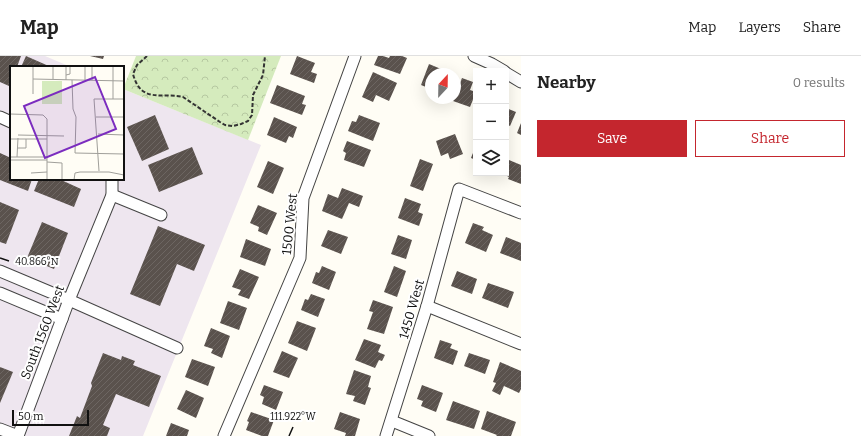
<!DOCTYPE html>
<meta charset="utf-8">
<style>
:root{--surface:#fff;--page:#f2f2f2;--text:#222;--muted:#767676;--line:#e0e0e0;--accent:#c4262e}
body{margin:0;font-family:Bitter,serif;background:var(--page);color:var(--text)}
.controls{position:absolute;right:12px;top:12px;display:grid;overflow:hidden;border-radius:0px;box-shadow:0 4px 16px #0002}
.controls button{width:36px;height:36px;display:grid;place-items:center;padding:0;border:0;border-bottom:1px solid var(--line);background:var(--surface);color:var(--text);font:20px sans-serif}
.compass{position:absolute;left:425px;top:12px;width:36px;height:36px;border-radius:50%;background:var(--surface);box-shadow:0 4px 16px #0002;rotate:22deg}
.scale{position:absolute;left:12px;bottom:10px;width:77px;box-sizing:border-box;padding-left:4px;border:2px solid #111;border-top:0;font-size:11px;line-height:14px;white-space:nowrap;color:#111;-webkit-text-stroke:3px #fff;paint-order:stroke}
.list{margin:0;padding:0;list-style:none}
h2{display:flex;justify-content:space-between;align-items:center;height:52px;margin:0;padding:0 16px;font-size:17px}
h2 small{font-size:13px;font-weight:400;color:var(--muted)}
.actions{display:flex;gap:8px;padding:12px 16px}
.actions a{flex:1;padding:9px 0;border:1px solid var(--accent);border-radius:0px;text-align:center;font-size:14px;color:var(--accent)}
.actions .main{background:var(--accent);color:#fff}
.icon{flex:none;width:22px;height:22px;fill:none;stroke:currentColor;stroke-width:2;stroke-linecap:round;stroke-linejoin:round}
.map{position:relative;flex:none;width:521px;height:380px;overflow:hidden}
header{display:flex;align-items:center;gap:24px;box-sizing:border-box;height:56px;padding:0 20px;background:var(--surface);border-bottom:1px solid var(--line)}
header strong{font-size:19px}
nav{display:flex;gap:22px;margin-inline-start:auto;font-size:14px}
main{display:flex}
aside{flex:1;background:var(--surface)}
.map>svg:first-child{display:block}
</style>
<header>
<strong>Map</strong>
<nav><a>Map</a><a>Layers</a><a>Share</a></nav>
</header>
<main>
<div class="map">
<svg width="521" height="380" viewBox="0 0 521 380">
<defs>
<pattern id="park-crowns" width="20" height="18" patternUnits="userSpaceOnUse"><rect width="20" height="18" fill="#d5ebbd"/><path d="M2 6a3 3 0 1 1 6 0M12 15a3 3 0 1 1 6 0" fill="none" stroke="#b6c8a1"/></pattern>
<pattern id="building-hatch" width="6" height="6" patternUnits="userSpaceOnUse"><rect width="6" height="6" fill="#5a524d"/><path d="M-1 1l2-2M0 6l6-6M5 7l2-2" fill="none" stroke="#6d6662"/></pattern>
</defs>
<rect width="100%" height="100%" fill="#fffdf5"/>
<!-- industrial -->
<polygon fill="#eee6ef" points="0,0 45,0 71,11 11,11 11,123 123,123 123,33 261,89 143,380 0,380"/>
<!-- park -->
<polygon fill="url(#park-crowns)" points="136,0 281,0 248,84 123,33"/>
<!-- building -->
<g fill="url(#building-hatch)">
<polygon points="0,0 21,0 17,11 11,11 11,25 9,30 0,26"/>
<polygon points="26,0 51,11 21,11"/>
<polygon points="90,0 104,0 103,3"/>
<polygon points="297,0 315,7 311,16 317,18 314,27 290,18"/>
<polygon points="378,0 383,0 389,2 390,0 402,0 407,2 400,18 374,9"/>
<polygon points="429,8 441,13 439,18 431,18 431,33 421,29"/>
<polygon points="373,16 397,27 389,45 376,39 373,46 362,41"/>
<polygon points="462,22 473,26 470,34 476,36 470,51 453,45"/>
<polygon points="277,29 305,40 302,48 306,49 302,59 270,47"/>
<polygon points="506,52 516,56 510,70 506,68"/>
<polygon points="155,59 169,93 142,105 127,71"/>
<polygon points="359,59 380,67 373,85 348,75 352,65 356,66"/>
<polygon points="274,61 297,71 293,82 289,80 286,87 267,79"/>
<polygon points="521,67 521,79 517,77"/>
<polygon points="455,78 463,98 450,103 448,97 441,100 436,85"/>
<polygon points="347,85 371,94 364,111 344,104 346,97 343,95"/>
<polygon points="476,89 476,104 471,102"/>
<polygon points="192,91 203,118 159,136 148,109"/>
<polygon points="0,97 11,102 11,123 32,123 28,135 0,124"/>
<polygon points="420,103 433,108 423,135 410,130"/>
<polygon points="509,104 521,109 521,128 508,123 509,121 501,117 506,117 506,111"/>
<polygon points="268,105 284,112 273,138 257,131"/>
<polygon points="39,123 59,123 81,133 74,151 34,135"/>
<polygon points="342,132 363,140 359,151 349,147 342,163 322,155 328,138 338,142"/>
<polygon points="405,142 421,148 418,156 423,158 419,170 398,162"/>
<polygon points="0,146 19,154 6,188 0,186"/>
<polygon points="258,149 277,157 267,179 258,175 259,171 250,167"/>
<polygon points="42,166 68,177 54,213 27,202"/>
<polygon points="473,167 484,171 482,174 493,179 486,196 465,187"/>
<polygon points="158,170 205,189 194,215 177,208 160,250 130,238"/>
<polygon points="328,174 348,181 341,198 321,190"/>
<polygon points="398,179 412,184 406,203 391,198"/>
<polygon points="506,181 521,187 521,205 500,197"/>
<polygon points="246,183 271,193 265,210 240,201"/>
<polygon points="322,210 336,216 329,234 312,227 316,216 319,217"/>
<polygon points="394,210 406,215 397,241 384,236"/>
<polygon points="240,213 259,221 249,243 238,239 241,234 232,231"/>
<polygon points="457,215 477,223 472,238 451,230"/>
<polygon points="488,227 514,236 508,252 482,242"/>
<polygon points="311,238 325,243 318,261 301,254 305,243 308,244"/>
<polygon points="373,244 393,251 384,278 367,273 373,256 369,255"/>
<polygon points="228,245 247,252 239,274 220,267"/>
<polygon points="297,265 316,272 307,295 288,287"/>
<polygon points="211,272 230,280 222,302 211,297 213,293 204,290"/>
<polygon points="364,283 381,289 378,296 385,299 382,305 379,304 375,312 355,304"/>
<polygon points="440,284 452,288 450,292 458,295 453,309 434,302"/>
<polygon points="282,295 298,302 289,322 273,316"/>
<polygon points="103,297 121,304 122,300 135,305 133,309 161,320 149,351 116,338 103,369 110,372 107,380 69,380 77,360 80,362 92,330 91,327"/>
<polygon points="469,297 490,304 485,318 464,310"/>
<polygon points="192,303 215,311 208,330 185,321"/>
<polygon points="500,306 521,315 521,333 519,337 504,330 500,339 492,335 496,327 493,326"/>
<polygon points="0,311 13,316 0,347"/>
<polygon points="354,314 371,320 368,331 371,332 365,349 353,345 355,340 346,338"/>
<polygon points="264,329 283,336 276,354 262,348 264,341 260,339"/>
<polygon points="422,329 443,337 436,356 421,350 423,345 417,343"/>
<polygon points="186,334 204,342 196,362 177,353"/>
<polygon points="453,345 480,355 474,373 446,364"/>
<polygon points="487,355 516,366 511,380 496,380 497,379 481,373"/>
<polygon points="251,356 274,364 268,380 262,380 246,374 249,366 247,365"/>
<polygon points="340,356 360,363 355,380 345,380 346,377 334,373"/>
<polygon points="171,367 189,374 187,380 166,380"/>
</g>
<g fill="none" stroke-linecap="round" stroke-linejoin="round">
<!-- minor casing -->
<g stroke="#444" stroke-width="13">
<g id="minor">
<polyline points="474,0 492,8 504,15"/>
<polyline points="506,17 521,26"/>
<polyline points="0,61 11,66"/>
<polyline points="112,139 161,159"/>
<polyline points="0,215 69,244 177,292"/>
<polyline points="0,237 62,263"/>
<polyline points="427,250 521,288"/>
<polyline points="392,365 429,380"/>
<polyline points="0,373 18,380"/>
<polyline points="18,380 69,244 112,139 112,123"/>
<polyline points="224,380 300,202 303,142 355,0"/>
<polyline points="386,380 427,250 459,133 521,157"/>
</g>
</g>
<!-- path -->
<path stroke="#333" stroke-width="2" stroke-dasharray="4 2" stroke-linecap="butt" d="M147,0L137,9L133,18C141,48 161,36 183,41L220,66L225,69L233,70L241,68L248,65L252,59L253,39L263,19L265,0"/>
<!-- minor -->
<use href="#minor" stroke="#fff" stroke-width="11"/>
</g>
<!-- ticks -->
<path fill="none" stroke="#111" stroke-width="1.5" d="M0,202L9,205M289,380L293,371"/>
<g text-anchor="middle" stroke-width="4" stroke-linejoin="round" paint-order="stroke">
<!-- street labels -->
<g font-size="13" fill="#111" stroke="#fff">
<text transform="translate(289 168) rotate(-84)" y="5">1500 West</text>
<text transform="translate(411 253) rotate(-74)" y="5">1450 West</text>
<text transform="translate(42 276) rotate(-69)" y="5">South 1560 West</text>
</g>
</g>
<!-- overview -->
<g transform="translate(10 10)">
<rect width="114" height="114" fill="#fffdf5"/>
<path d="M32,15H52V38H32Z" fill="#d5ebbd"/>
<path fill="none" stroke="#a09f9a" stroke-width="1" d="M23,0V28M43,0V13M56,0V14M75,0V14M103,0V33M56,9L60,8V0M23,13L114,15M62,14L63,43L66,51L65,87L114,88M82,14V0M0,48L33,49L37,53M86,51H114M37,53V114M88,68L114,69M8,69L54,70M0,73H37M7,82H16V73M0,91H37M7,91L8,72M0,94H37M37,96L52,97V114M89,105L84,33H114M21,107L37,106M64,114L65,107L70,106H99L114,109"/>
<path fill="#7b2cbf" fill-opacity="0.15" stroke="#7b2cbf" stroke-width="2" d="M85,11L106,63L35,92L14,40Z"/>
<rect width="114" height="114" fill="none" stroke="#111" stroke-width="2"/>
</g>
<g font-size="10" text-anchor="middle" fill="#111" stroke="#fff" stroke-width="4" stroke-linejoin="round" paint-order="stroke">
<text x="37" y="209">40.866°N</text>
<text x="293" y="364">111.922°W</text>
</g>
</svg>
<div class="controls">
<button>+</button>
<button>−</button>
<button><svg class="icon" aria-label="layers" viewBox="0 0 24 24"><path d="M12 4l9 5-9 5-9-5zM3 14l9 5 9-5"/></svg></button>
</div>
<svg class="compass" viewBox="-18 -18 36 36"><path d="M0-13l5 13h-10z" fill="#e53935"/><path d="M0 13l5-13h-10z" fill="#767676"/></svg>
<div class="scale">50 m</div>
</div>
<aside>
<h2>Nearby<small>0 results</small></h2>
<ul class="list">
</ul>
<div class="actions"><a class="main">Save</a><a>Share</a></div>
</aside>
</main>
